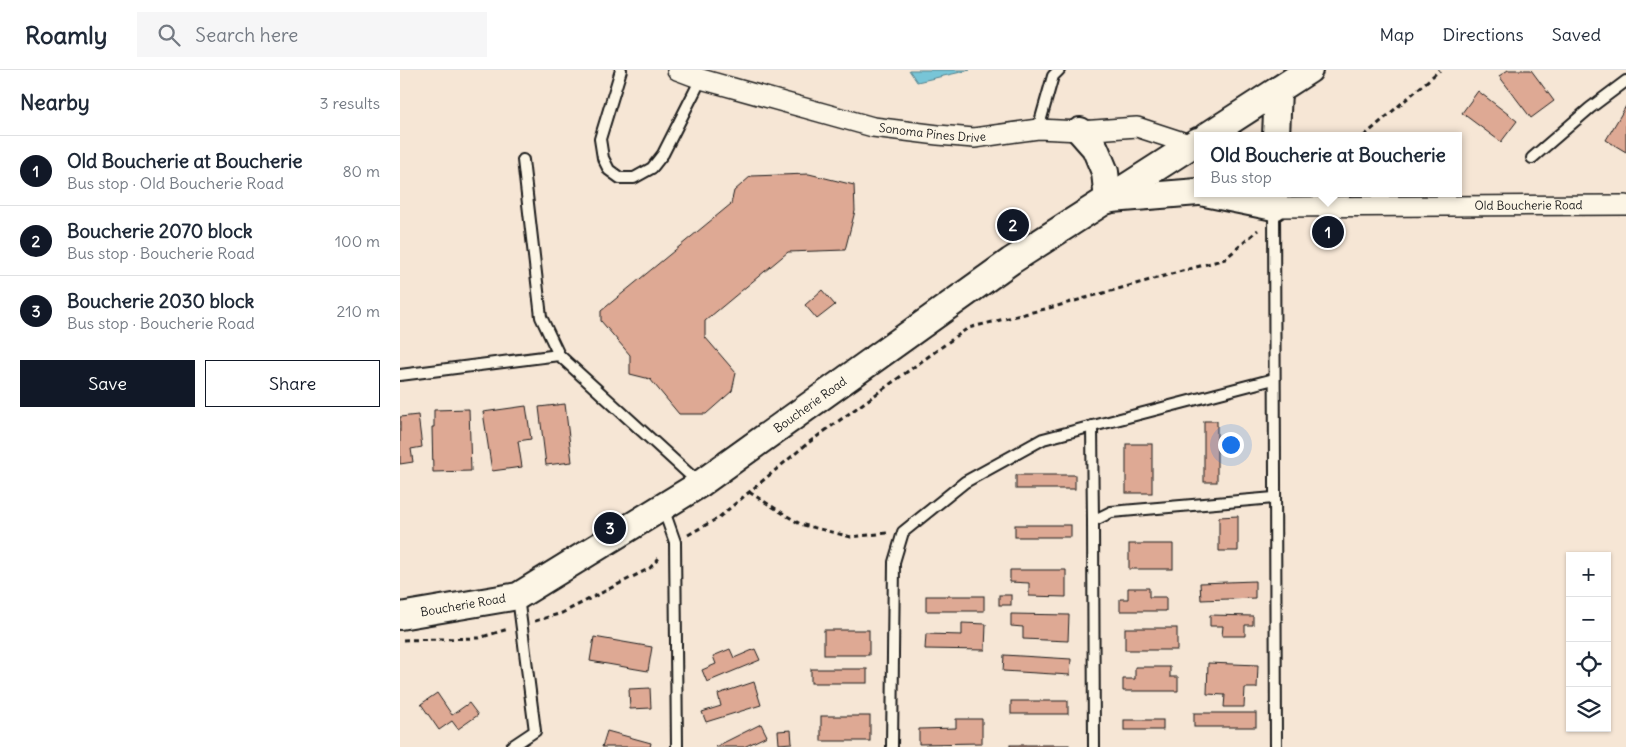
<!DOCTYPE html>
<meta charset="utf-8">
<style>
:root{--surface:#fff;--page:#f6f6f7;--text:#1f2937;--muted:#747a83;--line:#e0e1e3;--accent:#111827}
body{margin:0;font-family:Delius,sans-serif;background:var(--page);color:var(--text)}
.controls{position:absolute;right:15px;bottom:15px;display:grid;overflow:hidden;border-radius:0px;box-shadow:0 1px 4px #0004}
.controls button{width:45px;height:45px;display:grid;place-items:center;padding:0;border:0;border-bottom:1px solid var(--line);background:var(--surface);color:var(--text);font:25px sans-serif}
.you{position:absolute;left:830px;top:374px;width:18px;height:18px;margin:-12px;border:4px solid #fff;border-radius:50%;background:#1a73e8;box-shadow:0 0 0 8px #1a73e833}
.badge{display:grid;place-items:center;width:32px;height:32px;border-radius:50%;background:var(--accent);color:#fff;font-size:16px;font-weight:700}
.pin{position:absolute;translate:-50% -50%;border:2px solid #fff;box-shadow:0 1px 5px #0006}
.popup{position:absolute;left:794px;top:62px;width:268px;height:65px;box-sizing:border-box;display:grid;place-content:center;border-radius:0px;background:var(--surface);filter:drop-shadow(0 1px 4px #0005);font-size:16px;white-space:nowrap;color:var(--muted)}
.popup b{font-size:19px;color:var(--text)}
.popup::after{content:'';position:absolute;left:50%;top:100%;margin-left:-10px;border:10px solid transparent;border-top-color:var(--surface)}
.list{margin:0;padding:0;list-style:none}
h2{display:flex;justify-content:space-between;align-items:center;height:65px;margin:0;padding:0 20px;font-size:21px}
h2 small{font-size:16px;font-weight:400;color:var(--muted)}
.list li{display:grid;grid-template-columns:32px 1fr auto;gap:15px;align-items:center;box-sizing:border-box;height:70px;padding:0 20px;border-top:1px solid var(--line)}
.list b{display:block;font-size:19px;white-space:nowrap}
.list p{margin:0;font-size:16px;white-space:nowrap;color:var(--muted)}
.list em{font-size:16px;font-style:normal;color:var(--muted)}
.actions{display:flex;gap:10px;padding:15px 20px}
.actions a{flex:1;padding:11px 0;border:1px solid var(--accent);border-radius:0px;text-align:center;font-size:18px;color:var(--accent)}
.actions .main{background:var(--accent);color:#fff}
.icon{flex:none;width:28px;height:28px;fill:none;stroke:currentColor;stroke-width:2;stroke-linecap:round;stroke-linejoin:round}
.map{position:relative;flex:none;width:1226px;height:677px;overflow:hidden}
header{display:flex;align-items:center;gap:30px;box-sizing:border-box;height:70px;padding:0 25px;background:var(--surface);border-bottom:1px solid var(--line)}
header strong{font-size:24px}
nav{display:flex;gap:28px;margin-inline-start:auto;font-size:18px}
.search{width:350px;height:45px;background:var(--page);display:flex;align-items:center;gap:12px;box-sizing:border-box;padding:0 18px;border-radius:0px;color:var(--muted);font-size:19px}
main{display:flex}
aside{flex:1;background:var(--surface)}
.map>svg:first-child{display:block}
</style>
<header>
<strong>Roamly</strong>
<div class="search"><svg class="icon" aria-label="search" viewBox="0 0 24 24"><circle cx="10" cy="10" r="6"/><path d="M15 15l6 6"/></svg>Search here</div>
<nav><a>Map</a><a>Directions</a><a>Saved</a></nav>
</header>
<main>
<aside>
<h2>Nearby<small>3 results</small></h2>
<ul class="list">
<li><span class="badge">1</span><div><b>Old Boucherie at Boucherie</b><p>Bus stop · Old Boucherie Road</p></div><em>80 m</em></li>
<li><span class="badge">2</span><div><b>Boucherie 2070 block</b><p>Bus stop · Boucherie Road</p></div><em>100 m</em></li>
<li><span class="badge">3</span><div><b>Boucherie 2030 block</b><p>Bus stop · Boucherie Road</p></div><em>210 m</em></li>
</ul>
<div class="actions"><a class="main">Save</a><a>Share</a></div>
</aside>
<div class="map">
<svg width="1226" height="677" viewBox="0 0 1226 677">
<rect width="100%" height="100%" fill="#f6e6d5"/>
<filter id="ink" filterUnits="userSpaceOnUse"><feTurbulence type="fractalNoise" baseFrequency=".02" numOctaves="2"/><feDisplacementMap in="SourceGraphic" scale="10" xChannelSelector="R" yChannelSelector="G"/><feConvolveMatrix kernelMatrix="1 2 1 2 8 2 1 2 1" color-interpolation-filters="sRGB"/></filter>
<g filter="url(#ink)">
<!-- water -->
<polygon fill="#78c5d7" stroke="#53818c" points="509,0 570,0 517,12"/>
<!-- building -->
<g fill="#dea994" stroke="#1c1c1c">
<polygon points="1108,0 1131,0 1154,31 1131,48 1099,6"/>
<polygon points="1078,21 1117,51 1101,72 1062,43"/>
<polygon points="1226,36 1226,82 1206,70"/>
<polygon points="409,104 454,115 455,141 445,180 388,182 305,251 305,267 336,303 332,321 306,344 279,344 250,309 230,304 230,285 201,251 201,241 331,134 334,121 351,106"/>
<polygon points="422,220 435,235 417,249 405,235"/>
<polygon points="165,334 172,392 146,395 139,337"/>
<polygon points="126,336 131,369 118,371 122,397 92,401 83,342"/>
<polygon points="69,339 71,401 33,402 32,357 34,357 34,340"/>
<polygon points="18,345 22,377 11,379 13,392 0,394 0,347"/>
<rect x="804" y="351" width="13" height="61"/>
<rect x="726" y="374" width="26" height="49"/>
<rect x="616" y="405" width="59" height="14"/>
<polygon points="838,446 838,481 819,481 819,447"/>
<rect x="615" y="455" width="56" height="12"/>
<rect x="729" y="474" width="44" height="25"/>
<polygon points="610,500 666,500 666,527 629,526 629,513 610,512"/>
<polygon points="855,511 855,528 801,530 800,513"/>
<polygon points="728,518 749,518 749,527 766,527 766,541 720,541 720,529 728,529"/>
<rect x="599" y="525" width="12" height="10"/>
<rect x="526" y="526" width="58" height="15"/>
<polygon points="611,544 669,545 668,571 623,569 623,557 611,556"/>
<polygon points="810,545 853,546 853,555 845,555 845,566 822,566 823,556 810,556"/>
<polygon points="562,553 586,554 585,580 525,579 526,564 562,565"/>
<rect x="725" y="558" width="52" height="22"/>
<rect x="424" y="560" width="45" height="25"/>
<polygon points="194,567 252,577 248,601 190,591"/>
<polygon points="330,579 334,588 355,579 360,590 307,612 302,600 316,594 313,586"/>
<polygon points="604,585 671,589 670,605 603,601"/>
<polygon points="808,593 858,595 857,618 845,618 844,637 824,637 825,625 807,624"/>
<polygon points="735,597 770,597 770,607 778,607 778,621 723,621 723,609 735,609"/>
<rect x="411" y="599" width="56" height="14"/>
<polygon points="354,612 361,635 306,652 302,642 321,636 318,624"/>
<polygon points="250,618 251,638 230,639 229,619"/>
<polygon points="37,623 52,645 69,633 78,645 58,659 52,651 39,660 21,634"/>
<rect x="611" y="631" width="57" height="13"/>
<rect x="794" y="643" width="62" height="14"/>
<rect x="421" y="646" width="49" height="25"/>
<polygon points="556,649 582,649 582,673 519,674 519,659 556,658"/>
<rect x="724" y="650" width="39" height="10"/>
<polygon points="361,654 367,666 344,677 315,677"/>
<polygon points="391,660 392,673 379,674 378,661"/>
<polygon points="207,661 251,673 250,677 202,677"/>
<rect x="610" y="675" width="59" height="2"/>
</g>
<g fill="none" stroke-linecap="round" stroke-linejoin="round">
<!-- lane casing -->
<g stroke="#1c1c1c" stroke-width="14">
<g id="lane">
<polyline points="221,0 200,69 203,88 209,100 220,108 234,108 252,98 263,84 301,9"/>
<polyline points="638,59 653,6 659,0"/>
<polyline points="1132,88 1190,38 1226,11"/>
<polyline points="123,90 141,247 159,285"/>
<polyline points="874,137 876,677"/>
<polyline points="0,305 159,285 300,414"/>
<polyline points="692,356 693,451"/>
<polyline points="263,438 275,472 277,677"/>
<polyline points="111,677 135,661 118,527"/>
<polyline points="492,677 494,492 503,462 565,412 643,369 874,309"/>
<polyline points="694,677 693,451 711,442 874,428"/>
</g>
</g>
<!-- street casing -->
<g stroke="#1c1c1c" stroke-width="22">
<g id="street">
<path id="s1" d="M277,0L301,9L473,57L538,65L574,68L638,59L680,61L737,57L792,75L798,79"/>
<path id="s2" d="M865,130L874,137L1226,135"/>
</g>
</g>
<!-- secondary casing -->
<g stroke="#1c1c1c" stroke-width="30">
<g id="secondary">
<polyline points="680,61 695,78 705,102 708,130"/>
<polyline points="807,66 909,0"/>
<polyline points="876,66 878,20"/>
<polyline points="805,123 874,137 874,123"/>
<polyline points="711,129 798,122"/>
<path id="s3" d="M0,546L118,526L300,414L611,191L798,71"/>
</g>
</g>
<!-- path -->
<g stroke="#1c1c1c" stroke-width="3" stroke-dasharray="5 4" stroke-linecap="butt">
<polyline points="964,66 1040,0"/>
<polyline points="349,422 400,454 451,467 487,463"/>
<polyline points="288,465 318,448 408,373 568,258 657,236 825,189 858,160"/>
<polyline points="135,551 162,543 250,498 260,487"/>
<polyline points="3,570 79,568 108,559"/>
</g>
<!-- lane -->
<use href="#lane" stroke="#fcf5e5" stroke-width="10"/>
<!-- street -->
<use href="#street" stroke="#fcf5e5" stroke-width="19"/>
<!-- secondary -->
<use href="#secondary" stroke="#fcf5e5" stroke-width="26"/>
</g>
</g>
<g text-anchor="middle" stroke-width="4.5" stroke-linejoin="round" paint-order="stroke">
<!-- street labels -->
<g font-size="12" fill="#1c1c1c" stroke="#fcf5e5">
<text dy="4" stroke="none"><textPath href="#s1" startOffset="264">Sonoma Pines Drive</textPath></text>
<text dy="4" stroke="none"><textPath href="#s2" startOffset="266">Old Boucherie Road</textPath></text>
<text dy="4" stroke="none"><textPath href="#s3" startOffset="469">Boucherie Road</textPath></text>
<text dy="4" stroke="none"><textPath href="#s3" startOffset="64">Boucherie Road</textPath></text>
</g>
</g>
</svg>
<div class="controls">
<button>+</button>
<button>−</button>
<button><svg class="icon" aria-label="locate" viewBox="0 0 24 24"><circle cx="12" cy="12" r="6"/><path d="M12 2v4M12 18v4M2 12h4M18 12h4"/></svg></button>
<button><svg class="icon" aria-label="layers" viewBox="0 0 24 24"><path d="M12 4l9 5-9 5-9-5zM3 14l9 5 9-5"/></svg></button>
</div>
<div class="you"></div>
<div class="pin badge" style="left:928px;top:162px">1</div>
<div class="popup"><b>Old Boucherie at Boucherie</b>Bus stop</div>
<div class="pin badge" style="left:613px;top:155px">2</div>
<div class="pin badge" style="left:210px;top:458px">3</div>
</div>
</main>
